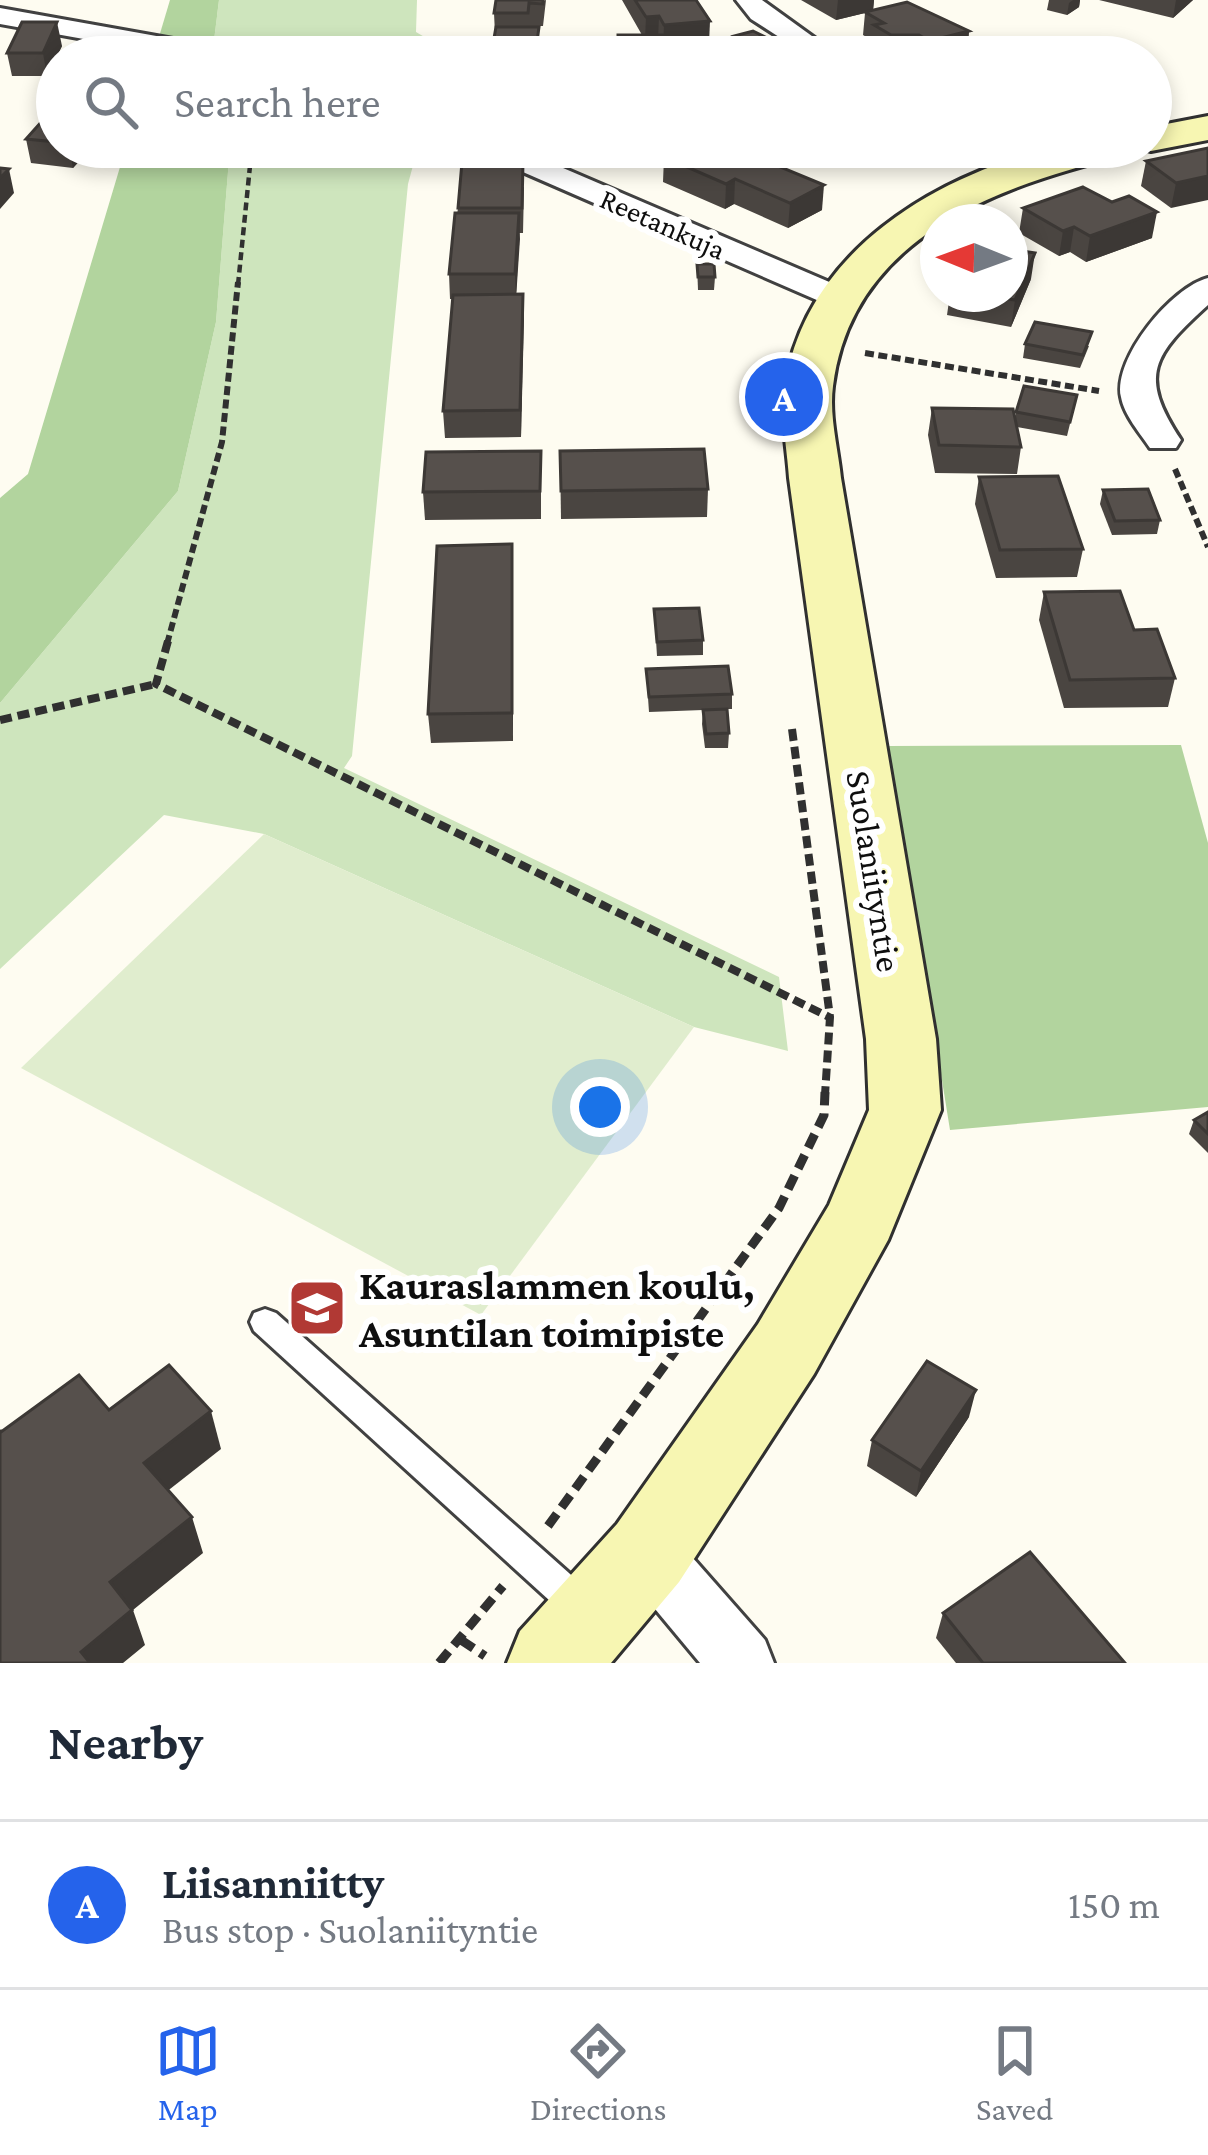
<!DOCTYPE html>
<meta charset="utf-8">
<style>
:root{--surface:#fff;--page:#f2f2f3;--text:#1f2937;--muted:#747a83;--line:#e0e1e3;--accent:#2563eb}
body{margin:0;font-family:"Crimson Pro",serif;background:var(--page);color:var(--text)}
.compass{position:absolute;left:920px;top:204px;width:108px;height:108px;border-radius:50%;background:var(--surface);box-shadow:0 6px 18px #0003;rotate:271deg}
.you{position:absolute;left:600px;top:1107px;width:42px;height:42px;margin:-30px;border:9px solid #fff;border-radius:50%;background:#1a73e8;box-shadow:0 0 0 18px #1a73e833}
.badge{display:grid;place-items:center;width:78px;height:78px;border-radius:50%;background:var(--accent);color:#fff;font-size:39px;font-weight:700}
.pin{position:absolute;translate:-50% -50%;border:6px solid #fff;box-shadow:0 3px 12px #0006}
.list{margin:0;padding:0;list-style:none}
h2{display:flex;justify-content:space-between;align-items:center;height:156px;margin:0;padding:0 48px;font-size:51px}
h2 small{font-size:39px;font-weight:400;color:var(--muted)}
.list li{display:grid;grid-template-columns:78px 1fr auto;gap:36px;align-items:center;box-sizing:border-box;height:168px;padding:0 48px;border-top:3px solid var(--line)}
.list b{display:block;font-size:45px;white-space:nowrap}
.list p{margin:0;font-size:39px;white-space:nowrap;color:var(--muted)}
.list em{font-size:39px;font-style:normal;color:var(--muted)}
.icon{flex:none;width:66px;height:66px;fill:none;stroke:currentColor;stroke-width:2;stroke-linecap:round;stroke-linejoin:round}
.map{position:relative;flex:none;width:1208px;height:1663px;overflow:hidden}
.search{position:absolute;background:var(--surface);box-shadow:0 6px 18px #0003;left:36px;right:36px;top:36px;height:132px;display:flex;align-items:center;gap:30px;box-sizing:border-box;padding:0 42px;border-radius:66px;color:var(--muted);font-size:45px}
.sheet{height:324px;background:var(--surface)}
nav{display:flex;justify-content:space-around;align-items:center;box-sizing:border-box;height:168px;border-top:3px solid var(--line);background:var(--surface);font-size:33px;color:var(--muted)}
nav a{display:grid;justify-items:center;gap:6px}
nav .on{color:var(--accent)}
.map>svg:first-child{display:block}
</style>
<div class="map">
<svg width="1208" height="1663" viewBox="0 0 1208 1663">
<rect width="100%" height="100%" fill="#fefcf1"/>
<!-- green -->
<g fill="#cee5bd">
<polygon points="219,0 417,0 416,32 443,48 441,57 212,57"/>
<polygon points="230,147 418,147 408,184 352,756 344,768 779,977 788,1051 694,1027 264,834 164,815 0,969 0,703 178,491 216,322"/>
</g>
<!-- forest -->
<g fill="#b2d49e">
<polygon points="170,0 219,0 212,57 153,57"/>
<polygon points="126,147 230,147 216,322 178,491 0,703 0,498 28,474"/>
<polygon points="1181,745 1208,843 1208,1107 950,1130 888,746"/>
</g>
<!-- pitch -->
<polygon fill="#e0edce" points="264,834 694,1027 481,1315 21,1068"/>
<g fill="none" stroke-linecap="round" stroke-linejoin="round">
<!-- lane casing -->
<g stroke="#414141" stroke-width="6">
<polygon id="lane" points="265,1309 276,1313 596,1597 601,1609 596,1621 584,1625 572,1621 254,1331 250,1322 254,1313"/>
</g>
<!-- street casing -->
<g stroke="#414141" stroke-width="6">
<g id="street">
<polygon points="736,0 762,0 841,57 810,57 751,19"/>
<polygon points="0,8 229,49 242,57 184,57 0,24"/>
<polygon points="475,147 514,147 848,290 853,297 837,307 826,304 479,153"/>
<polygon points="959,147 993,147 1027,172 1022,178 1002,178"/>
<path d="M1208,278V305C1153,355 1138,375 1181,440L1176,448H1150C1140,433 1124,415 1121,397C1113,358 1172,287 1208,278Z"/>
<polygon points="648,1523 670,1532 765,1640 774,1663 700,1663 626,1574 617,1553 626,1532"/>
</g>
</g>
<!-- secondary casing -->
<g stroke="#303030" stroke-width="6">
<g id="secondary">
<polygon points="1208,116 1208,140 1151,151 1136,147 1151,147 1151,127"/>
<path d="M1054,147H1127L1121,156C995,187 852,238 833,386C829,416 838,448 841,478L936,1039L941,1110L888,1240L814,1374L679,1582L611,1663H507L520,1631L617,1524L758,1324L829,1205L869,1110L866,1039L789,478C787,448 780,415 785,385C807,252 932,177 1054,147Z"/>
</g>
</g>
<!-- path-far3 -->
<polyline stroke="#303030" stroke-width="4.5" stroke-dasharray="8 4.5" stroke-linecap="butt" points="238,285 251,156 256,147"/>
<!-- path-far2 -->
<g stroke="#303030" stroke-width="6" stroke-dasharray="9 4.5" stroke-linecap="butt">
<polyline points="865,353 1099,391"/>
<polyline points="1175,469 1208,547"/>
<polyline points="167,644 222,442 238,282"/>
</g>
<!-- path-far1 -->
<g stroke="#303030" stroke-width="8" stroke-dasharray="12 6" stroke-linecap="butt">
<polyline points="168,641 156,684 831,1018"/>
<polyline points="0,720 156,684"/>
<polyline points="792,729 830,1017 825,1095"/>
</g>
<!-- path -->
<g stroke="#303030" stroke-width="9" stroke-dasharray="15 8" stroke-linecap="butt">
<polyline points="548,1526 779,1208 824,1115 825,1092"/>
<polyline points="461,1640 485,1656"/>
<polyline points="439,1663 503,1586"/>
</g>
<!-- lane -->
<use href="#lane" fill="#fff" fill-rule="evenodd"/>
<!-- street -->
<use href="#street" fill="#fff" fill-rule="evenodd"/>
<!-- secondary -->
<use href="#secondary" fill="#f7f6b2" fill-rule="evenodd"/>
</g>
<!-- wall -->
<g fill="#4a4541">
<polygon points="546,0 543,26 530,26 540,50 539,57 491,57 495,34 494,13"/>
<polygon points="622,0 696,0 709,44 707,44 707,57 618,57 618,35 642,35"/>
<polygon points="801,0 874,0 873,10 969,31 968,46 1001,57 886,57 872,49 873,41 863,35 865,13 836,20"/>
<polygon points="1049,0 1080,0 1079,7 1067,15 1047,10"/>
<polygon points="1099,0 1193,0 1173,18"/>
<polygon points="734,36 763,36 763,45 777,52 777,57 746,57 746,53 744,54 733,48"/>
<polygon points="62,46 47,76 12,76 7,53"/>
<polygon points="57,112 57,147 92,147 73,168 31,163 26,139"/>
<polygon points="583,147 664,147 664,153 634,168"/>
<polygon points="686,147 822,210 788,228 734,204 725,209 663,182 664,157"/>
<polygon points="1208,148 1171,208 1141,186 1146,161"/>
<polygon points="524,187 523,233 519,233 516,294 523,294 521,437 445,438 443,411 453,299 450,299 449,274 458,208"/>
<polygon points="1023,208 1152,238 1086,262 1070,252 1059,256 1019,233"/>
<polygon points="697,264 715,277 714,290 698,290"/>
<polygon points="1031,279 1011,327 947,315 950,294 1010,294"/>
<polygon points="1025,344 1089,346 1080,368 1023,358"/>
<polygon points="1024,386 1077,395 1067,436 1017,427 1021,447 1017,474 935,473 928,435 932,408 1015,417"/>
<polygon points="541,451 541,519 425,520 423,492"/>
<polygon points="560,451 708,489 707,517 561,519"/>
<polygon points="979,477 1083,549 1077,577 996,578 975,504"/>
<polygon points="1103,490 1160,520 1157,534 1112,535 1100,504"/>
<polygon points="512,544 513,741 431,743 428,714"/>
<polygon points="1044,592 1134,630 1175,678 1168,707 1064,708 1039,620"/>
<polygon points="654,609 703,640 703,655 657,656"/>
<polygon points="646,669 732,694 732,709 727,709 729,733 728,748 705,748 702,724 703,710 649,712"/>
<polygon points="1208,1112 1208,1153 1189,1134 1194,1120"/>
<polygon points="969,1417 916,1497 867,1466 872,1440"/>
<polygon points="943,1613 1125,1663 956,1663 936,1638"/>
</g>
<!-- shaded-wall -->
<g fill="#3c3835">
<polygon points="838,0 874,0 873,11 836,20"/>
<polygon points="1073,0 1080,0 1079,7 1067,15 1069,3"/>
<polygon points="1176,0 1193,0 1173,18"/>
<polygon points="659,16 658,39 645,41 646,17"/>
<polygon points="710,21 709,44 663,48 664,25"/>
<polygon points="57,22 62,46 47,76 43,53"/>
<polygon points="969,31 966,54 956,57 927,57 929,41"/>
<polygon points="763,36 762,49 746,49 746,53 744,54 744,42"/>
<polygon points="69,147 92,147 73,168"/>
<polygon points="634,147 664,147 664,153 634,168"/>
<polygon points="9,169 14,193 0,209 0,178"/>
<polygon points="1208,176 1208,200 1171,208 1176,183"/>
<polygon points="735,179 734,204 725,209 726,184"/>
<polygon points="824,185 822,210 788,228 790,203"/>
<polygon points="1157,212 1152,238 1086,262 1090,236"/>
<polygon points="519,213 520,239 516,299 515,274"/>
<polygon points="1074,227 1070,252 1059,256 1063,231"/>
<polygon points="1035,253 1031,279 1011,327 1015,300"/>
<polygon points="523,294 524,320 521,437 520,410"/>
<polygon points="512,544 513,572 513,741 512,713"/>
<polygon points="976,1390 969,1417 916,1497 921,1471"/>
<polygon points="211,1411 221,1449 156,1500 144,1463"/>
<polygon points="192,1517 203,1553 133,1610 145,1645 123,1663 86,1663 81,1652 110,1582"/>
</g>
<!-- building -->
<g fill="#56504c" stroke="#3c3835" stroke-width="3">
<polygon points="496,0 543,0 543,4 529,3 528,13 494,13"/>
<polygon points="635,0 696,0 710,21 664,25 659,16 646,17"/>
<polygon points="907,2 969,31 929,41 919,35 891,35 874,25 884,23 865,12"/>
<polygon points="22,22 57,22 43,53 7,53"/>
<polygon points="496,27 539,27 535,57 491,55"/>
<polygon points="753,31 763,36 744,42 734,36"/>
<polygon points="618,35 707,35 707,45 683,45 683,53 618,53"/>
<polygon points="982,42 1002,52 991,55 995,57 929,57"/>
<polygon points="767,45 777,52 756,56 746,49"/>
<polygon points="51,111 57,112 57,142 26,139"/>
<polygon points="686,147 710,147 746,162 756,157 824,185 790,203 735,179 726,184 664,157"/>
<polygon points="1208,148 1208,176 1176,183 1146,161"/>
<polygon points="462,162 523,162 522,208 458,208"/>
<polygon points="0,168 9,169 0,178"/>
<polygon points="1083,187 1112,202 1129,196 1157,212 1090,236 1074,227 1063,231 1023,208"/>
<polygon points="455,213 519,213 515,274 449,274"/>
<polygon points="1010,249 1035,253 1015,300 978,294 1010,294"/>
<polygon points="697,264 714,264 715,277 698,277"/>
<polygon points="523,294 520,410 443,411 453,295"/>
<polygon points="1035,322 1092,332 1083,355 1025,344"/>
<polygon points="1024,386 1077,395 1070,422 1016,412"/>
<polygon points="932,408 1013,409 1021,447 939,445"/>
<polygon points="704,449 708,489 561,491 560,451"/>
<polygon points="541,451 540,491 423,492 426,452"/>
<polygon points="1058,476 1083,549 1000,550 979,477"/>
<polygon points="1148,489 1160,520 1115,521 1103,490"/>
<polygon points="512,544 512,713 428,714 437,546"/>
<polygon points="1120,591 1134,630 1157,629 1175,678 1070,680 1044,592"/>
<polygon points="699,608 703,640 657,642 654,609"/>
<polygon points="728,666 732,694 649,697 646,669"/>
<polygon points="727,709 729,733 706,734 703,710"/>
<polygon points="1208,1112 1208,1134 1194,1120"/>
<polygon points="927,1361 976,1390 921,1471 872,1440"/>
<polygon points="169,1365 211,1411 144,1463 192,1517 110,1582 132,1610 81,1652 90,1663 0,1663 0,1430 1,1432 79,1375 109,1410"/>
<polygon points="1030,1552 1125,1663 983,1663 943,1613"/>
</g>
<!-- icons -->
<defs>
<g id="school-square" transform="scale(3)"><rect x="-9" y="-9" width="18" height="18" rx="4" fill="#b13934" stroke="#fff"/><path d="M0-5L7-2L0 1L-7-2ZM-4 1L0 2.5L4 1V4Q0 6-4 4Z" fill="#fff"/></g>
</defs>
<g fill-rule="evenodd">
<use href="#school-square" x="317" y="1308"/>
</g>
<g text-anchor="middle" stroke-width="12" stroke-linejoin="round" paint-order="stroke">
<!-- far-street labels -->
<g font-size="30" fill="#0e0e0e" stroke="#fff">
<text transform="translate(663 224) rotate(24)" y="10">Reetankuja</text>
</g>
<!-- street labels -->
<g font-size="36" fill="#0e0e0e" stroke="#fff">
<text transform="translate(875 871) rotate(81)" y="13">Suolaniityntie</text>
</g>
<!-- near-poi labels -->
<g font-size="42" font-weight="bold" fill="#0e0e0e" stroke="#fff" text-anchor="start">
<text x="359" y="1299">Kauraslammen koulu,<tspan x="359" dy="48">Asuntilan toimipiste</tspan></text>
</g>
</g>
</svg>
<svg class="compass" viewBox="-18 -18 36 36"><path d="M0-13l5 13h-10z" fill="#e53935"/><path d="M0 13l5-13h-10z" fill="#747a83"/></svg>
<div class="you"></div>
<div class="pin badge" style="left:784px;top:397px">A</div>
<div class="search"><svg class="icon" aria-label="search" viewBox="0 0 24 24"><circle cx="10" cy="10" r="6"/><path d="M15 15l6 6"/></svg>Search here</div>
</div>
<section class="sheet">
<h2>Nearby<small></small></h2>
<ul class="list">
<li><span class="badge">A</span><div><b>Liisanniitty</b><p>Bus stop · Suolaniityntie</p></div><em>150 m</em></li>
</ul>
</section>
<nav>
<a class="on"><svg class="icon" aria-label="map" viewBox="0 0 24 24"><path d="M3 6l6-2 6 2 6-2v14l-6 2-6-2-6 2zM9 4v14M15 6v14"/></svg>Map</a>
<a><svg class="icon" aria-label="directions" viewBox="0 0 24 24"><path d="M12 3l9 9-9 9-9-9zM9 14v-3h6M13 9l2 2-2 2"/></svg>Directions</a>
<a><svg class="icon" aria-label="saved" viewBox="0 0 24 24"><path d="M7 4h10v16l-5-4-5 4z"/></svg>Saved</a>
</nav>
